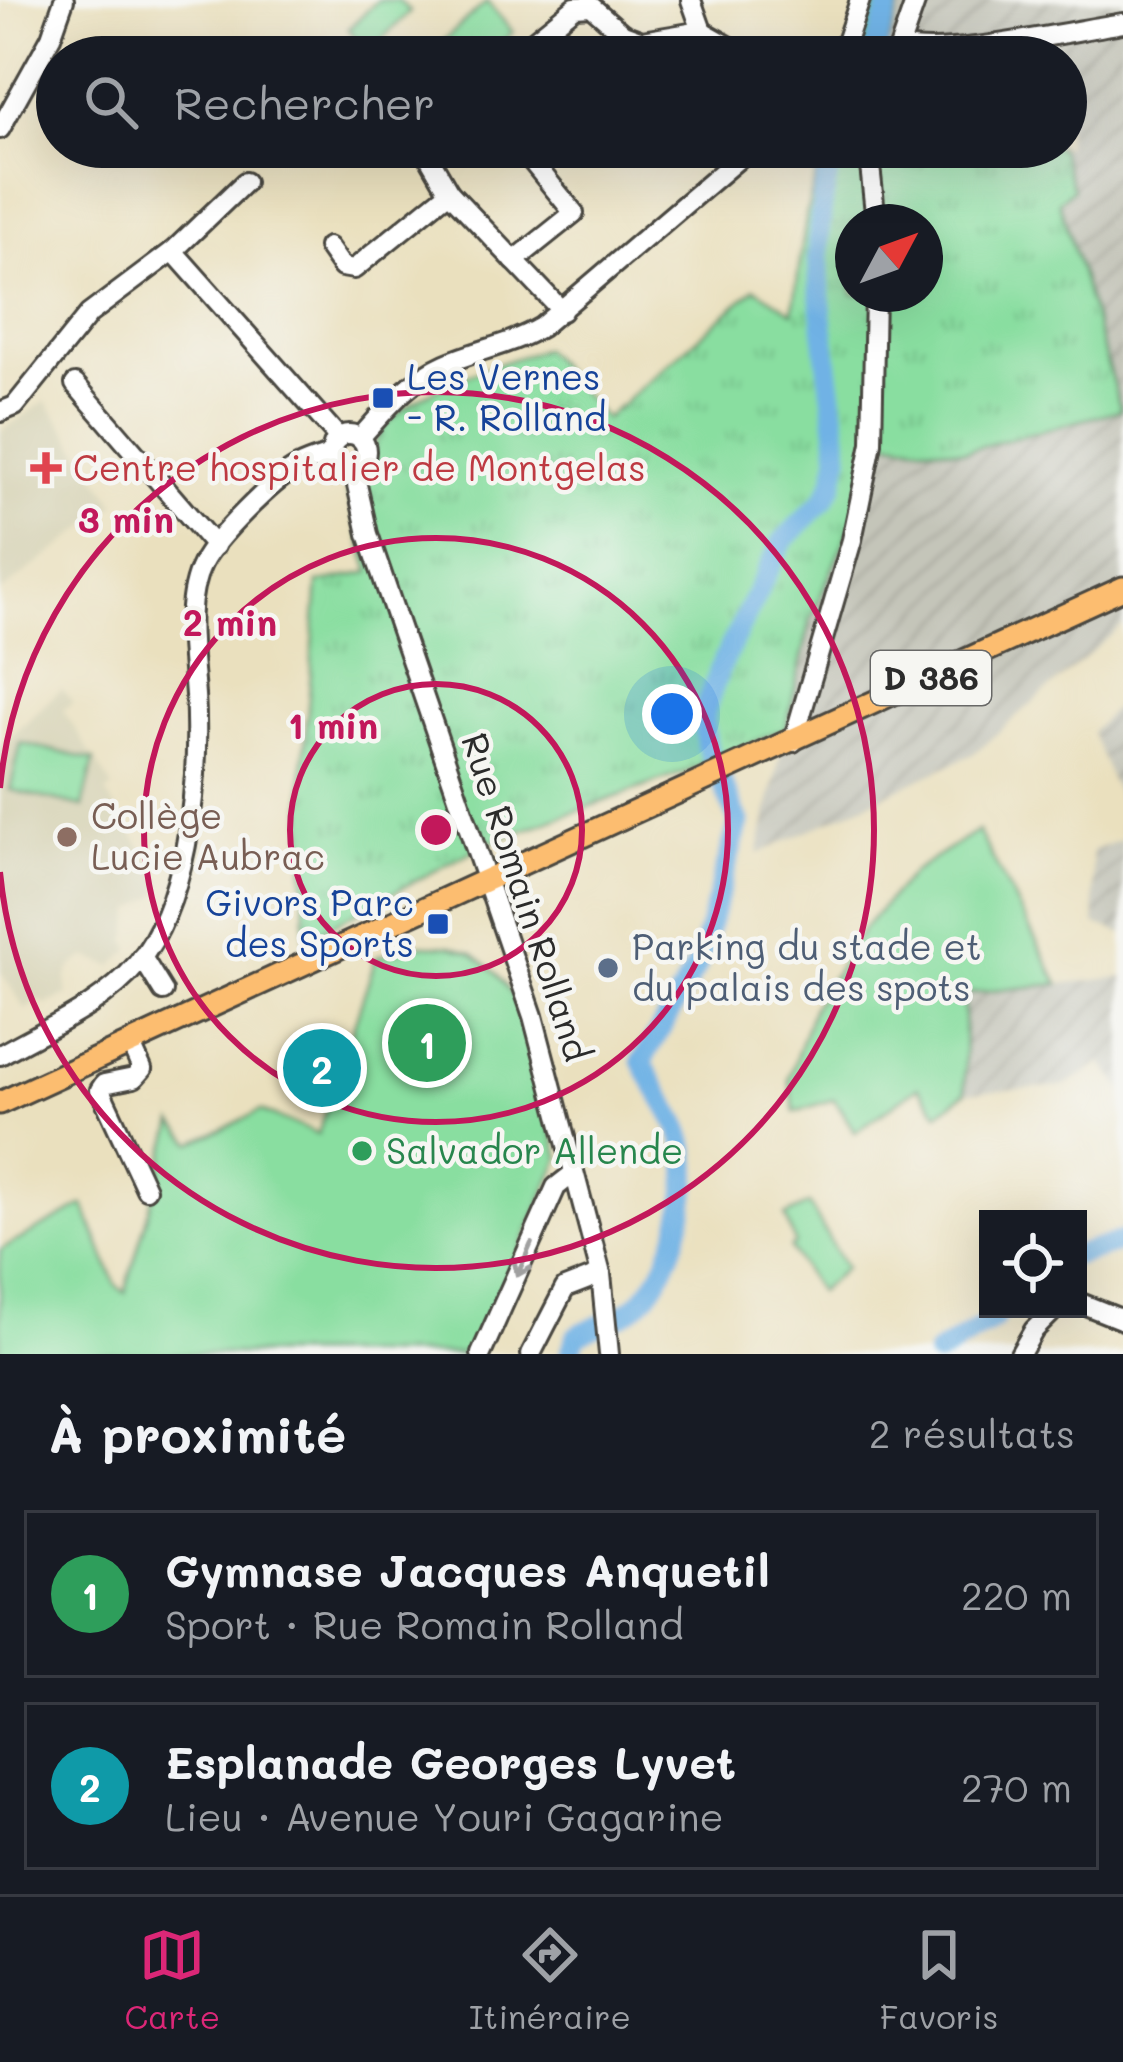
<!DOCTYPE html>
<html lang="fr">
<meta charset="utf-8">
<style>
:root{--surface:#171b24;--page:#242831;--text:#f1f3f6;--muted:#9ea1a6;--line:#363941;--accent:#db2777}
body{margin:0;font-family:Mali,sans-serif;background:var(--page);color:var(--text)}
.controls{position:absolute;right:36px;bottom:36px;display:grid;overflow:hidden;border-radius:0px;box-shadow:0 12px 48px #0002}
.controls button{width:108px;height:108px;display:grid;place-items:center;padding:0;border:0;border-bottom:3px solid var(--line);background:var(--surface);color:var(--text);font:60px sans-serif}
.compass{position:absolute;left:835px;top:204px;width:108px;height:108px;border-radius:50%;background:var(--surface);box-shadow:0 12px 48px #0002;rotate:49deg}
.you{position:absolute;left:672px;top:714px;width:42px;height:42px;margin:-30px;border:9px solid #fff;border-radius:50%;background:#1a73e8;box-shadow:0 0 0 18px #1a73e833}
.badge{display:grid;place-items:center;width:78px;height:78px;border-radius:50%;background:var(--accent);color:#fff;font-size:39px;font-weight:700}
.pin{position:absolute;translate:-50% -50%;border:6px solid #fff;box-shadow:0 3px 12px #0006}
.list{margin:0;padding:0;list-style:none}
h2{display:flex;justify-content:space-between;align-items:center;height:156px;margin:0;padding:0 48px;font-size:51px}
h2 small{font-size:39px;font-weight:400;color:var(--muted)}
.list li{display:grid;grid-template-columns:78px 1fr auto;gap:36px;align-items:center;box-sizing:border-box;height:168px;margin:0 24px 24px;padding:0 24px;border:3px solid var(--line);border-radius:0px}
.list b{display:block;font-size:45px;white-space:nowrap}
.list p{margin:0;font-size:39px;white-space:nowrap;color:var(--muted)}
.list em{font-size:39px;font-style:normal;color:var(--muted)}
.icon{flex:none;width:66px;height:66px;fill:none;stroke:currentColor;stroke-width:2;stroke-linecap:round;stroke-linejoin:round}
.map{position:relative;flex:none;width:1123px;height:1354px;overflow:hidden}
.search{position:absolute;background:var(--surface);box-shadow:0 12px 48px #0002;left:36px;right:36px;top:36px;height:132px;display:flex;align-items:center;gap:30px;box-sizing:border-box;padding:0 42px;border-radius:66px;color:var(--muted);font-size:45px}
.sheet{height:540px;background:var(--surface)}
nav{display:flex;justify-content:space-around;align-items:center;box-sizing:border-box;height:168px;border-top:3px solid var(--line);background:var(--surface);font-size:33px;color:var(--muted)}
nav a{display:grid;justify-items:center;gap:6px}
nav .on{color:var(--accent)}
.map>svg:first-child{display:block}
</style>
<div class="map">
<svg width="1123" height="1354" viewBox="0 0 1123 1354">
<defs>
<pattern id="industrial-furrows" width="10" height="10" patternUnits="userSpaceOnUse" patternTransform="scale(3)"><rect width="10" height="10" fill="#c4c5b9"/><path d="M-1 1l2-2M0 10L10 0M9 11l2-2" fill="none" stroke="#a9a99f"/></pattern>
<pattern id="grass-tufts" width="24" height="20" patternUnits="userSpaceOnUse" patternTransform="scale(3)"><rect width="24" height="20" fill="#89dea0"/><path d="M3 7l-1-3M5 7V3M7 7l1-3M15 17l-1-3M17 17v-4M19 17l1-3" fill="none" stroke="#76bf8a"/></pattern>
<pattern id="forest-crowns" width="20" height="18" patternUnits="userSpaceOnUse" patternTransform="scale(3)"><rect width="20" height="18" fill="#6ebd86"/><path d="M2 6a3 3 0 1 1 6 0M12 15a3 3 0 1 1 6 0" fill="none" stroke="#5b9a6e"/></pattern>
</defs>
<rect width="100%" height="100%" fill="#f6f6f2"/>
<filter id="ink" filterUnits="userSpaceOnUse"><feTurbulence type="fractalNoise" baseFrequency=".00833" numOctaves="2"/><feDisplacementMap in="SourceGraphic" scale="24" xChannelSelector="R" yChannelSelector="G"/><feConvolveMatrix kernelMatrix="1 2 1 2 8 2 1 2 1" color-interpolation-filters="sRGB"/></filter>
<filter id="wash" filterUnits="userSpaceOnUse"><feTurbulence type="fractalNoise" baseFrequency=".004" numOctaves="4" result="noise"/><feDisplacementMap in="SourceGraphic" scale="48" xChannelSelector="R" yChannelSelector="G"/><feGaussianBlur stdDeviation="2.7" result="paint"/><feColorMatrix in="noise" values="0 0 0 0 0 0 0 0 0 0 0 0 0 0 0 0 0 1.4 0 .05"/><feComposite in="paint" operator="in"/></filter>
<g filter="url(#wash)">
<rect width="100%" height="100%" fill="#eae0be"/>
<!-- built -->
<g fill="#d5d1b2">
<polygon points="46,401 116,504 0,593 0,432"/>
<polygon points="61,689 73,702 63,710 113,788 106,793 163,881 159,894 133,910 127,941 131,949 113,966 86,957 71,967 66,979 68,995 45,1005 40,999 26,1010 0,971 0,747"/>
</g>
<!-- industrial -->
<g fill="url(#industrial-furrows)">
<polygon points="902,0 1123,0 1123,625 973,754 758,854 811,619 887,441 965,451 1121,410 1059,200 1073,189 1059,147 1066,147 1066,57 1029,57 1026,49 970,57 882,57"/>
<polygon points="1123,699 1123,934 1095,924 1092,851 1122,839 1120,802 1091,732"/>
<polygon points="1123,977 1123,1090 1102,1063 1065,1086 965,1093 963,994"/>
</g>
<!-- grass -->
<path fill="url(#grass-tufts)" stroke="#5a8466" stroke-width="3" fill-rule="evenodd" d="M823,147H1059L1073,189L1059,201L1121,410L965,451L887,441L811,619L786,728L688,771L488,843L305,939L303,771L318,583L370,572L346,488L369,472C372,461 373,445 379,435C408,390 495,365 543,349L605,419L755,288L793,312L807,212ZM853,222H925V294H853Z"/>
<!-- forest -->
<polygon fill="url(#forest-crowns)" stroke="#4c7458" stroke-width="3" points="871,0 902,0 882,57 855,57"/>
<!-- garden -->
<g fill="#89dea0" stroke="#5a8466" stroke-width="3">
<polygon points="378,0 398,0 410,12 369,51 348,29"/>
<polygon points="487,2 513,32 485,57 445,57 436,47"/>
<polygon points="21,743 94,760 83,807 10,790"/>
<polygon points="978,831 1059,984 964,994 965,1093 939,1113 918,1087 855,1132 834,1099 795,1112 789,1079 813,1007 864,928 912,873"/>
<polygon points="421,945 450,946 472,953 496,973 516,1002 560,1158 476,1354 0,1354 0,1250 84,1205 116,1285 125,1293 174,1123 193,1143 261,1111 318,1134 375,961 378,956"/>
<polygon points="809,1204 845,1268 818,1292 790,1248 795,1244 785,1216"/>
</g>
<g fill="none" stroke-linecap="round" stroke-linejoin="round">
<!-- river -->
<g stroke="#70b2e5" stroke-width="21">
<polyline points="872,57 891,0"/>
<polyline points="1078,1255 1123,1241"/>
<path d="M570,1354L576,1336C598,1323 623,1319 641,1301C675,1267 699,1180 682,1135C672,1109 653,1087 642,1061L699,962L739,822L707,747L703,716L720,668L782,542L824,500L833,484L839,456C830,353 800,247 836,147"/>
<polyline points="937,1354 994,1320 1000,1309"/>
</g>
</g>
</g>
<g filter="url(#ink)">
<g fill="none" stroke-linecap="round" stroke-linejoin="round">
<!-- minor casing -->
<g stroke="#484641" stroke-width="24">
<g id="minor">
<polyline points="691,0 702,31"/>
<path d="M900,47C948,59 1069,31 1123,23"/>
<polyline points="513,57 575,7 591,6 623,34 642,41 702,31 748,57"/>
<polyline points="595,57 623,34"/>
<polyline points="841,57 860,0"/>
<polyline points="896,57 916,0"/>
<polyline points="0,129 51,37 64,0"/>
<polyline points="868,147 876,222"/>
<polyline points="449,192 562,311"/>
<polyline points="328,247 342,267 354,269 449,192 423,147"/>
<polyline points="173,251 245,182"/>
<polyline points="514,261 574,213 526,154"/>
<polyline points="75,384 215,546"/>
<polyline points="0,412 15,406 89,314 173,251 339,438"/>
<circle cx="349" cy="451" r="17"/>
<path d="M360,438C385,410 409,380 445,364C477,350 510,345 541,327L752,147"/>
<polyline points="353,467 368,534 533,1016 601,1274 609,1354"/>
<polyline points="793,742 852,540 872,443 875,294"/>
<polyline points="142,957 163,991"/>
<polyline points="130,1042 142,1069 134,1078 104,1084 100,1090 146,1189"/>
<path d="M0,1055C45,1029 104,1005 137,964C186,905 198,792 196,718C196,670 180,608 202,564C215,538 273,480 298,467C309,461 322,458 333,454"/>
<polyline points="1078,1302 1123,1320"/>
<polyline points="481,1354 556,1187 574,1173"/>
<polyline points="531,1354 565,1288 601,1274"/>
<polyline points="1020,1354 1034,1330 1055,1309"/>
</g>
</g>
<!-- major casing -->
<g stroke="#484641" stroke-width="27">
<polyline id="major" points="0,1103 1123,588"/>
</g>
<!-- minor -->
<use href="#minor" stroke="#fff" stroke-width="18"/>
<!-- major -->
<use href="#major" stroke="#fcbd6f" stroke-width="21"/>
</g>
<!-- one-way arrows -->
<defs><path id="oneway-shaft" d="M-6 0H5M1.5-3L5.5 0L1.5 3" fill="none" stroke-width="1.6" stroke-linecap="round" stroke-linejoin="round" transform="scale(3)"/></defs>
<use stroke="#a0a0a0" href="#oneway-shaft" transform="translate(524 1260) rotate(114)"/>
</g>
<!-- distance rings -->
<g fill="none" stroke="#c2185b" stroke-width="6">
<circle cx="436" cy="830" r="146"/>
<circle cx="436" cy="830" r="292"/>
<path d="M0 788A438 438 0 1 1 0 872"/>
</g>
<!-- markers -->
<g fill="#1a4fb4" stroke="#f6f6f2" stroke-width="4.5">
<rect x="371" y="386" width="24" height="24" rx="6"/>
<rect x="426" y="912" width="24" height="24" rx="6"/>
</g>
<path fill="#e0444e" stroke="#f6f6f2" stroke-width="4.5" d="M40 450h12v12h12v12h-12v12h-12v-12h-12v-12h12z"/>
<circle fill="#8d6e63" stroke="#f6f6f2" stroke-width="4.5" cx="67" cy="837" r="12"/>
<circle fill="#5c6f8a" stroke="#f6f6f2" stroke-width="4.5" cx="608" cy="968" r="12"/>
<circle fill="#2e9e5b" stroke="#f6f6f2" stroke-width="4.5" cx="362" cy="1151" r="12"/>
<g text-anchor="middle" stroke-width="9" stroke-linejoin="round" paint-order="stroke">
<!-- shield labels -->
<rect fill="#f6f6f2" stroke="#686867" stroke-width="3" x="871" y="651" width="120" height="54" rx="9"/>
<g font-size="33" font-weight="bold" fill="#2b2b2b">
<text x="931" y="690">D 386</text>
</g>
<!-- transit labels -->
<g font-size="36" fill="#164399" stroke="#f6f6f2" text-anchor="start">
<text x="407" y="390">Les Vernes<tspan x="407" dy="41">- R. Rolland</tspan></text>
<text x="414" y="916" text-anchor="end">Givors Parc<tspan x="414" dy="41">des Sports</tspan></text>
</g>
<!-- health labels -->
<g font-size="36" fill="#be3a42" stroke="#f6f6f2" text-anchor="start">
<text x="73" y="481">Centre hospitalier de Montgelas</text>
</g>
<!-- education labels -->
<g font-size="36" fill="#785e54" stroke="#f6f6f2" text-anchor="start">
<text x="91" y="829">Collège<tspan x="91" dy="41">Lucie Aubrac</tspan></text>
</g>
<!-- street labels -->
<g font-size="36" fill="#2b2b2b" stroke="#f6f6f2">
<text transform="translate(526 897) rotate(72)" y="13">Rue Romain Rolland</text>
</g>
<!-- service labels -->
<g font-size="36" fill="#4e5e75" stroke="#f6f6f2" text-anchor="start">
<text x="632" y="960">Parking du stade et<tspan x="632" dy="41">du palais des spots</tspan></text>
</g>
<!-- leisure labels -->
<g font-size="36" fill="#27864d" stroke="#f6f6f2" text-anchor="start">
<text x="386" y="1164">Salvador Allende</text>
</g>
</g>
<circle cx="436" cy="830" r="18" fill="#c2185b" stroke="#f6f6f2" stroke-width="6"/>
<g font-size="36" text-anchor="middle" font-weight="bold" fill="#c2185b" stroke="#f6f6f2" stroke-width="9" stroke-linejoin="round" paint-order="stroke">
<text x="126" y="533">3 min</text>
<text x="230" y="636">2 min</text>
<text x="333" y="739">1 min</text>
</g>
</svg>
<div class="controls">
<button><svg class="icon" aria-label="locate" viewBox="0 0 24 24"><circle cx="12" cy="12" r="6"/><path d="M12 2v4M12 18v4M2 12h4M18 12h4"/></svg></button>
</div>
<svg class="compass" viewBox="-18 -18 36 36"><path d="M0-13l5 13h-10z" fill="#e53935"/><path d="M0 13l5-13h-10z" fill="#9ea1a6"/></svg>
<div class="you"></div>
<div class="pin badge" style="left:427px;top:1043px;background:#2e9e5b">1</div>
<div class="pin badge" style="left:322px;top:1068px;background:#0f9aa8">2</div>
<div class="search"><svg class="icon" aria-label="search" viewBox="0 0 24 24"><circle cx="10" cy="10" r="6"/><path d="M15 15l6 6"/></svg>Rechercher</div>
</div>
<section class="sheet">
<h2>À proximité<small>2 résultats</small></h2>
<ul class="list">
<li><span class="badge" style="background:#2e9e5b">1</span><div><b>Gymnase Jacques Anquetil</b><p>Sport · Rue Romain Rolland</p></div><em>220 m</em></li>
<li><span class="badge" style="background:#0f9aa8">2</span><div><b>Esplanade Georges Lyvet</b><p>Lieu · Avenue Youri Gagarine</p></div><em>270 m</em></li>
</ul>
</section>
<nav>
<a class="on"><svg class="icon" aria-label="map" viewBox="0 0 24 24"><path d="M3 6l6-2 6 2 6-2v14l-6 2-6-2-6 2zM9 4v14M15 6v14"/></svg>Carte</a>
<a><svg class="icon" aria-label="directions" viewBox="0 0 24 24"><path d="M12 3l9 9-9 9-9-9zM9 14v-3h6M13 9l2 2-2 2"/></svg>Itinéraire</a>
<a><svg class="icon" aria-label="saved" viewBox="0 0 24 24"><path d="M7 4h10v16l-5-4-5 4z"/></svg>Favoris</a>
</nav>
